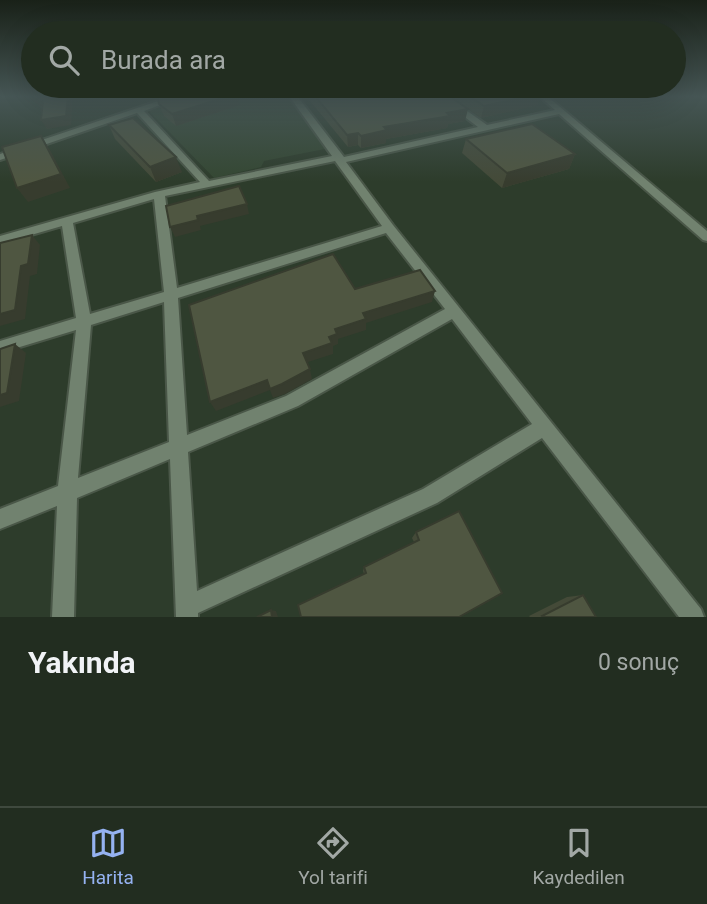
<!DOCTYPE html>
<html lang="tr">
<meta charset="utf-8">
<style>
:root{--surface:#222d20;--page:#2a3529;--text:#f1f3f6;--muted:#a2a8a5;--line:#3f493e;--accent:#95b2f1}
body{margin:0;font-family:Roboto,sans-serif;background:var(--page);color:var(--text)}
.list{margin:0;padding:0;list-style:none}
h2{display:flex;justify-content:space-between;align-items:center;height:91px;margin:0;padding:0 28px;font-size:30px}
h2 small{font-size:23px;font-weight:400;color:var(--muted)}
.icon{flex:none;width:38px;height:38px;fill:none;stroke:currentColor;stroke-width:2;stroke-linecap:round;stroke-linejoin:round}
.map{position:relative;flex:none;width:707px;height:617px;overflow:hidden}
.search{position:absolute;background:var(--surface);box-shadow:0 7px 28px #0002;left:21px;right:21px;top:21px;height:77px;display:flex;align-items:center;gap:18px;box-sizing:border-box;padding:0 24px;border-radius:38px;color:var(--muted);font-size:26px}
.sheet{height:189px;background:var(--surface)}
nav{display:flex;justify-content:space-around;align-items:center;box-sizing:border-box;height:98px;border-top:2px solid var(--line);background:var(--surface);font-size:19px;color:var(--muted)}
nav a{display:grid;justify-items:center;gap:4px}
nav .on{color:var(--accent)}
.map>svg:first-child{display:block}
</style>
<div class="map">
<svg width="707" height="617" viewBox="0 0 707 617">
<rect width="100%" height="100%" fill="#2d3c2b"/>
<!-- built -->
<polygon fill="#344732" points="190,96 287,96 325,149 264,161 261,167 214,178 147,109"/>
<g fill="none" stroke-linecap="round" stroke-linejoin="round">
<!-- minor casing -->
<g stroke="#4a5748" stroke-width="4">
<path id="minor" d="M173,96H184L144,111L209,181L332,156L289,96H297L344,157L478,127L437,96H446L487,125L555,110L539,96H547L707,231V241L703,240L559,114L346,162L393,225L701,609L704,617H679L542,438L437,503L198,613V617H176L170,459L77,498L74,617H52L57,506L0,529V509L58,486L76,330L0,353V341L76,318L62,226L0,244V236L155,192L200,182L137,113L0,160V154ZM335,161L382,226L177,288L165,196ZM154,199L164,292L90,314L73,223ZM386,233L445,309L286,396L187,435L178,298ZM164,302L169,442L78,478L91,325ZM452,319L532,424L423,489L197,591L188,452L298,406Z"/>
</g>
<!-- minor -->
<use href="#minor" fill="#71826f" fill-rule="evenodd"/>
</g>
<!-- wall -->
<g fill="#444a38">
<polygon points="306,96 449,96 465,121 448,124 447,128 386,139 386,143 361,148 358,145 348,147"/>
<polygon points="450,96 541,96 537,105 481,118"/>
<polygon points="159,104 240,105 176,126 164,116"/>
<polygon points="109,125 182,172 156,182 115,139"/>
<polygon points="466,139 575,154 569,169 502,188 462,153"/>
<polygon points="416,532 502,593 364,574 363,571 364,567 414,542 412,538"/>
<polygon points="583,595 596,617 530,617 529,616 567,597"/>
</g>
<!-- shaded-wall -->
<g fill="#373c2e">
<polygon points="68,96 73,96 71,125 47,129 41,120"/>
<polygon points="229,96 238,96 240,105 176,126 172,114"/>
<polygon points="531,96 541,96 537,105 481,118 484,106"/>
<polygon points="43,101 42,111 37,102"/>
<polygon points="468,109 465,121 448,124 447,128 386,139 386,143 361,148 361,136 384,127"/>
<polygon points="358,133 358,145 348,147 347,135"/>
<polygon points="41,136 50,150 70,188 28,202 17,188"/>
<polygon points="575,154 569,169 502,188 507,173"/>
<polygon points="176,157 182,172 156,182 150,167"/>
<polygon points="247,204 249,214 200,226 201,230 175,237 170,227 197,216"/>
<polygon points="32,235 40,245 37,274 30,276 25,319 0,326 0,314 21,266"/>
<polygon points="435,291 432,302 366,323 366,330 338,339 338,344 333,346 333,354 305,363 303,353 335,329 363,313"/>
<polygon points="15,344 26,353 19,401 0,407 0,395"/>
<polygon points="310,369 312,379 285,394 273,398 270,390 216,411 210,402 267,380"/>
<polygon points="271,610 276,611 278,617 272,617"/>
</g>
<!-- building -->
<g fill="#4f5641" stroke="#373c2e" stroke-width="2">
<polygon points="38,96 68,96 66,116 41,120 43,101 37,102"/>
<polygon points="157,96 229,96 172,114 159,104"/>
<polygon points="315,96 449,96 468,109 447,113 450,116 384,127 387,130 361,136 358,133 347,135"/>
<polygon points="469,96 531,96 484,106"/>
<polygon points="133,118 176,157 150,167 109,125"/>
<polygon points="532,124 575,154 507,173 466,139"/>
<polygon points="41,136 61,174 17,188 2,147"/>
<polygon points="239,186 247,204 197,216 198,220 170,227 166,206"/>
<polygon points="32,235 28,264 21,266 15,310 0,314 0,243"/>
<polygon points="333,254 355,289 420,270 435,291 363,313 366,319 335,329 337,334 329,337 332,343 303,353 310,369 282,384 270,389 267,380 210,402 189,305"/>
<polygon points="15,344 7,393 0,395 0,349"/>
<polygon points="459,511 502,593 459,617 301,617 298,605 366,573 364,567 419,540 416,532"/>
<polygon points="583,595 596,617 543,617 542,616"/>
<polygon points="271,610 272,617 257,617"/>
</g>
<!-- sky -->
<linearGradient id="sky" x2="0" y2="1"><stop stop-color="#192118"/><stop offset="0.53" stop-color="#465655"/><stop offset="1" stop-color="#465655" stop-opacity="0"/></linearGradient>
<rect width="707" height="182" fill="url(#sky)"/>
</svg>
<div class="search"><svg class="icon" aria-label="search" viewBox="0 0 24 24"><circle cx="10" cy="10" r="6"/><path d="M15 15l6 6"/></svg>Burada ara</div>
</div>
<section class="sheet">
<h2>Yakında<small>0 sonuç</small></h2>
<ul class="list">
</ul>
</section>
<nav>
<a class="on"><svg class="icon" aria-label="map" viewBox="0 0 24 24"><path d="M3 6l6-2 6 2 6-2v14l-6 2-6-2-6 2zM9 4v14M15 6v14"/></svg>Harita</a>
<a><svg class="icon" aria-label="directions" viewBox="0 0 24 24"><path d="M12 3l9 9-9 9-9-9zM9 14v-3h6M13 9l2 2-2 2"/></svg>Yol tarifi</a>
<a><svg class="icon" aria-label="saved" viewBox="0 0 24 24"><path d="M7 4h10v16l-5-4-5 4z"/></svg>Kaydedilen</a>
</nav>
